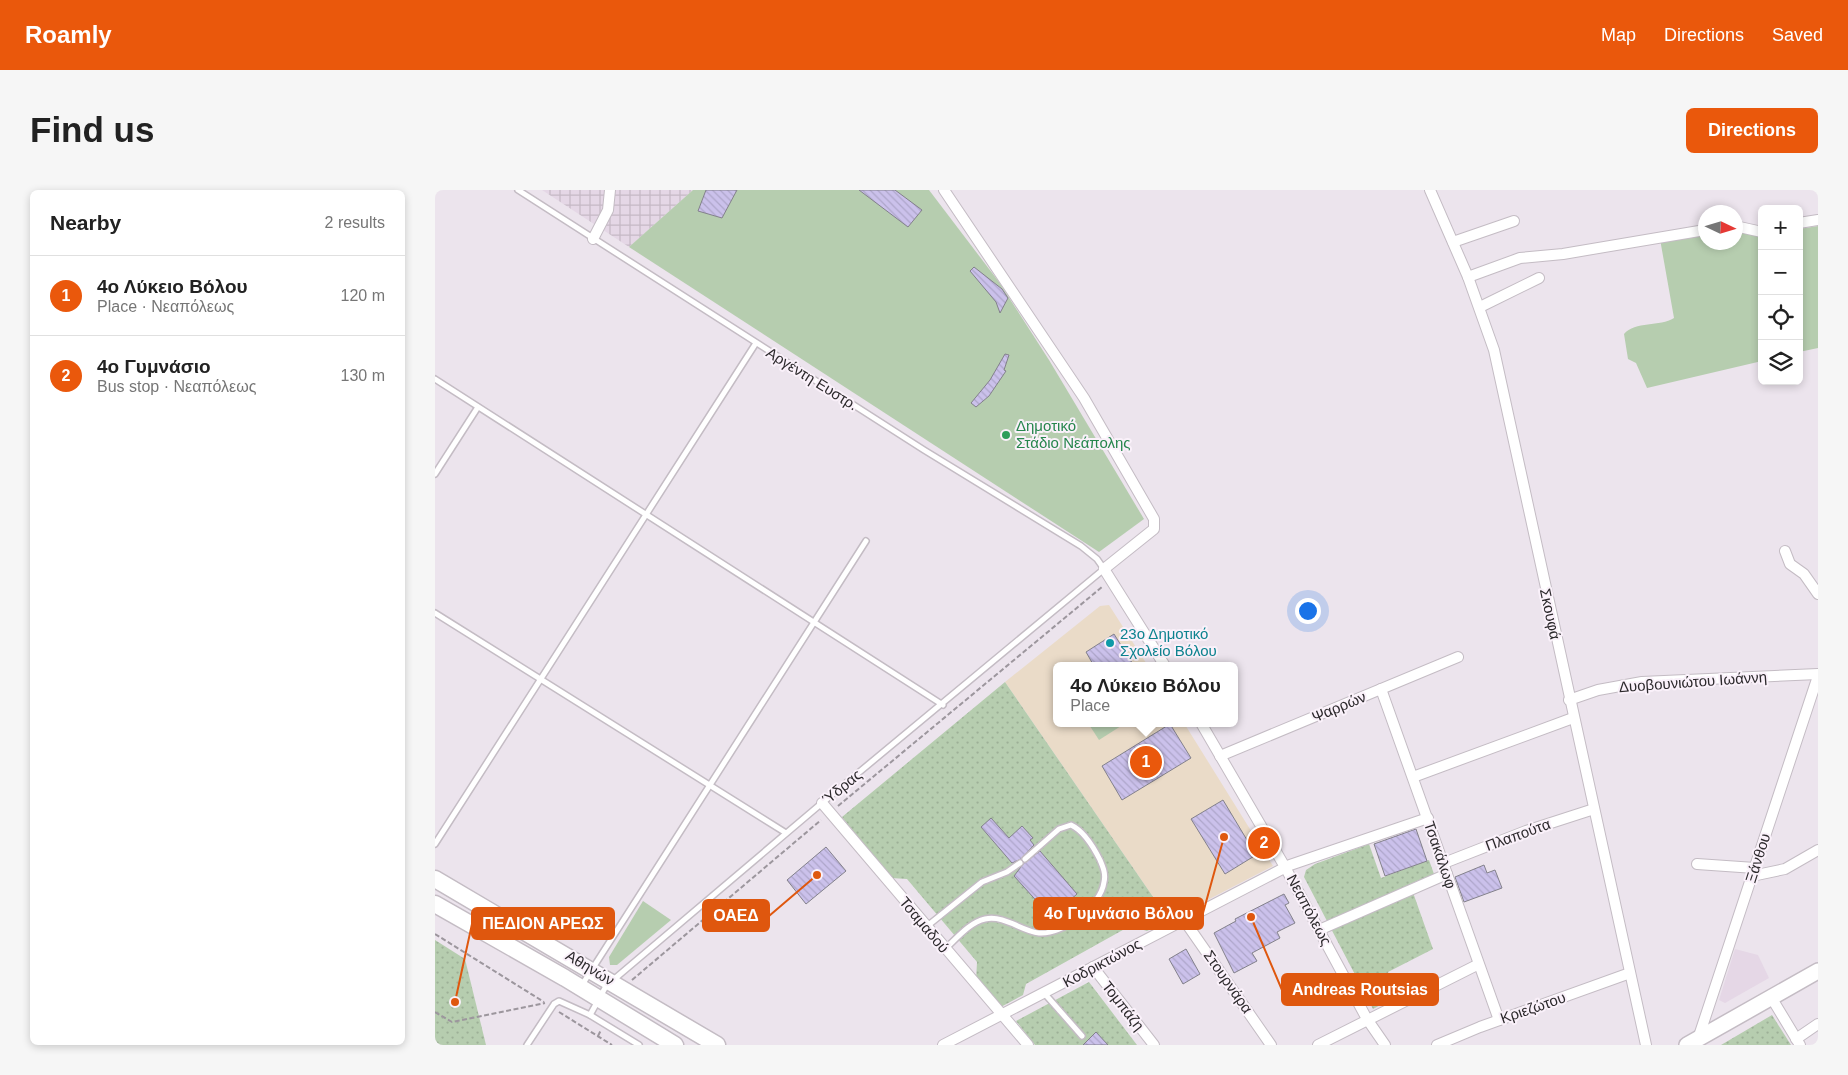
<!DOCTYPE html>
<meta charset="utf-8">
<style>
:root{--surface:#fff;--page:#f6f6f6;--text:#222;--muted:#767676;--line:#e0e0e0;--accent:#ea580c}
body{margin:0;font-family:Helvetica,sans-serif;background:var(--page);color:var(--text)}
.controls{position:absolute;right:15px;top:15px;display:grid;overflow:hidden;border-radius:8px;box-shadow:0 2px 8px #0003}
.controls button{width:45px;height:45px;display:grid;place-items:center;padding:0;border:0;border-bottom:1px solid var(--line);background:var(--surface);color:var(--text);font:25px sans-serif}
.compass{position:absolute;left:1263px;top:15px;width:45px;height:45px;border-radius:50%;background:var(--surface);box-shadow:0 2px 8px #0003;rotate:94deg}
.you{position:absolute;left:872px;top:420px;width:18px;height:18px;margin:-12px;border:4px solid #fff;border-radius:50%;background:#1a73e8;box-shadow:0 0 0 8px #1a73e833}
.badge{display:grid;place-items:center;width:32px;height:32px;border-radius:50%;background:var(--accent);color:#fff;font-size:16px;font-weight:700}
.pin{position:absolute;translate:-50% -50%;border:2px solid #fff;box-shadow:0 1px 5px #0006}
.popup{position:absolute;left:618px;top:472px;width:185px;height:65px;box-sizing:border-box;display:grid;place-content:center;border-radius:8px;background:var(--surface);filter:drop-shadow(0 1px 4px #0005);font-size:16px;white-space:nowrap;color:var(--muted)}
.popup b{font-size:19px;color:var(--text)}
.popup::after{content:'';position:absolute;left:50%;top:100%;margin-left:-10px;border:10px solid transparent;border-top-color:var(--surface)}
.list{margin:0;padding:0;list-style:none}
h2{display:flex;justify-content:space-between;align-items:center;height:65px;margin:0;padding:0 20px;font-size:21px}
h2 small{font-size:16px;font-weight:400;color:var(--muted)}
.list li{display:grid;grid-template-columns:32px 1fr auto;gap:15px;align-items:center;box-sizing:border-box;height:80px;padding:0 20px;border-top:1px solid var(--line)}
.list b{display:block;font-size:19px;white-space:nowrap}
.list p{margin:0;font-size:16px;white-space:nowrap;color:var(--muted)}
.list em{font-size:16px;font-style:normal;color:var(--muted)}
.icon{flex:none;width:28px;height:28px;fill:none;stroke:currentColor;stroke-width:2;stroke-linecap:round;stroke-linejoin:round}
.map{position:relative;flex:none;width:1383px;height:855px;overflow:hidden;border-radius:8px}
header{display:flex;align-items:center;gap:30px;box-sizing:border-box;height:70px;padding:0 25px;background:var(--accent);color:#fff}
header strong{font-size:24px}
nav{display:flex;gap:28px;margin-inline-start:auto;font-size:18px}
.intro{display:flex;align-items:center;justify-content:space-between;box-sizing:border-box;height:120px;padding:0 30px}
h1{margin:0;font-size:35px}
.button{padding:12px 22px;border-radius:8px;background:var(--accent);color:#fff;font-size:18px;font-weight:700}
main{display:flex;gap:30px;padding:0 30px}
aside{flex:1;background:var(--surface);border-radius:8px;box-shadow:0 2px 8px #0003}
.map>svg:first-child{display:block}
</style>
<header>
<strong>Roamly</strong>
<nav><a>Map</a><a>Directions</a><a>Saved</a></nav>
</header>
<div class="intro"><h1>Find us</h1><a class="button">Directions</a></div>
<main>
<aside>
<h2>Nearby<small>2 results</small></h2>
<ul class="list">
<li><span class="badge">1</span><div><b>4ο Λύκειο Βόλου</b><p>Place · Νεαπόλεως</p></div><em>120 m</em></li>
<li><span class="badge">2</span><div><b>4ο Γυμνάσιο</b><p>Bus stop · Νεαπόλεως</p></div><em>130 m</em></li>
</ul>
</aside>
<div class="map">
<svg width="1383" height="855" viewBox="0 0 1383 855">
<defs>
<pattern id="industrial-grid" width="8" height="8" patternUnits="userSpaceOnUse" patternTransform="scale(1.25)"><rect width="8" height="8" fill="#e5d7e6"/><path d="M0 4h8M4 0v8" fill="none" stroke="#c5b9c5"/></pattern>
<pattern id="park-dots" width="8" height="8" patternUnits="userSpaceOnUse" patternTransform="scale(1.25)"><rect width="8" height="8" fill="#b6cdaf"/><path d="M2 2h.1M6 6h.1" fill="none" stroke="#9db097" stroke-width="1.8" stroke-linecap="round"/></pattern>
<pattern id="building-back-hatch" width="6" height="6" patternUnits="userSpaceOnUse" patternTransform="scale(1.25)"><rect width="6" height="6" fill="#cbc1eb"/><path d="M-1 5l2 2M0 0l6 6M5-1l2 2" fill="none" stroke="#aea6ca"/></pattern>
</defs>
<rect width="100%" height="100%" fill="#ece4ed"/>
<!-- built -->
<polygon fill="#e5d7e6" points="1300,759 1323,765 1334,788 1290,813 1284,810"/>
<!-- industrial -->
<polygon fill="url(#industrial-grid)" points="107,0 258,0 194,57"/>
<!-- education -->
<polygon fill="#eadbc8" points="674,415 713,476 622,476 622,533 749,533 838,676 734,730 570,492 665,416"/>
<!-- grass -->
<g fill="#b6cdaf">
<polygon points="258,0 494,0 564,92 614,170 709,329 664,362 194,57"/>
<polygon points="1383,36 1383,158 1364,162 1364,39"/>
<path d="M1301,41L1327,44V171L1212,198L1201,173L1193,169L1189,144C1200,131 1225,137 1239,128L1225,49L1270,42V52H1300Z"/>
<polygon points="653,533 684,533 686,536 664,550"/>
<polygon points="208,711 236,730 182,775 175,775 174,767"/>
</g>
<!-- park -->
<g fill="url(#park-dots)">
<polygon points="570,492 734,730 712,741 695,736 591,794 588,805 564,818 541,791 542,772 472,689 456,688 407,627"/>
<polygon points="934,654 946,688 994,670 999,684 975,694 998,759 953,782 964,805 938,819 869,687 871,680 880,674"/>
<polygon points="0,750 30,769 51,855 0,855"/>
<polygon points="654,792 702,855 600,855 581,831"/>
<polygon points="1337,825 1356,855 1286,855"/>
</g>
<!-- building -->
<g fill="url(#building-back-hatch)" stroke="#83818b">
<polygon points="271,0 302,0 287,28 263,21"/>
<polygon points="424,0 460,0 487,20 473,37"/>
<polygon points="539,77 567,99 573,108 565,123 561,112 535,81"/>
<polygon points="570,164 574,165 569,180 571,181 554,206 541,217 536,213 555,190"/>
<polygon points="679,444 699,476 659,476 651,462"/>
<polygon points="735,534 756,568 687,610 667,576"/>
<polygon points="788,610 821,665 790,684 756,629"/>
<polygon points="556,628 574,648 587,636 598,648 595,650 599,655 586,669 577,673 546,637"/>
<polygon points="981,639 992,671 950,686 939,654"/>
<polygon points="391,657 411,681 371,714 352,690"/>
<polygon points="605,661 642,704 616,727 579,686 589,673"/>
<polygon points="1049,675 1052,683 1060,680 1067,698 1029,712 1020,687"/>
<polygon points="849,704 854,713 850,715 860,733 842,742 845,748 817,763 822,771 799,783 779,743 801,731 800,729"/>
<polygon points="751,759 765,784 748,794 734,769"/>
<polygon points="661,842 673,855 648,855"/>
</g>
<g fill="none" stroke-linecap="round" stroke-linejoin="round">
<!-- lane casing -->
<g stroke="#c4bcc4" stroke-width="8">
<g id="lane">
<polyline points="83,0 489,260 646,356 662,369 669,379 387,613 177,791 170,798 155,825"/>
<polyline points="0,189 508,515"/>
<polyline points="0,284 43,217"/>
<polyline points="0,423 351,643"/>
<polyline points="0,654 321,153"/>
<polyline points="491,737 547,692 572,682 585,673"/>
<path d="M510,759C521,749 535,732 550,729C570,725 586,741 604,743C628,745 666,716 669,692C671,684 668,677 665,670C659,658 649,641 636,635L624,639L590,669"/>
<polyline points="147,795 431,351"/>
<polyline points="610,804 647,846"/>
<polyline points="92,855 119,814 124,811 155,825 204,855"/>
</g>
</g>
<!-- street casing -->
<g stroke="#c4bcc4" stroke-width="12">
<g id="street">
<polyline points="509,0 649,208 719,329 719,339 669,379 730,476"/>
<polyline points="995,0 1033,87 1059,160 1211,855"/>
<polyline points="1364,33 1383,30"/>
<polyline points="1300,36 1327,42"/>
<polyline points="158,49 173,20 175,0"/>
<polyline points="1018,52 1079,31"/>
<polyline points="1033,87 1085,68 1128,64 1270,40"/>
<polyline points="1045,117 1104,88"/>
<polyline points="1350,361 1355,374 1369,384 1383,404"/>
<polyline points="946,499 1064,830"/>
<polyline points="1134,510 1163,500 1207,492 1383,484"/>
<polyline points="766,533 850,677 932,829 950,855"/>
<polyline points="785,566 1023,467"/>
<polyline points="978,587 1138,528"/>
<polyline points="387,613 593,855"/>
<polyline points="1009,673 1091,641 1159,619"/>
<polyline points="1262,674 1320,678"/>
<polyline points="1317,686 1350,679 1383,660"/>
<polyline points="749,730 836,855"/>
<polyline points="884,740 1012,684"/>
<polyline points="658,777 719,855"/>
<polyline points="1336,807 1365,855"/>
<polyline points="1263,849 1383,486"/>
<polyline points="1361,849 1383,834"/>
<polyline points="508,855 855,675 993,628"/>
<polyline points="883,855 1042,775"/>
<polyline points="1002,855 1045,837 1195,783"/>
</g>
</g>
<!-- secondary casing -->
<g stroke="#c4bcc4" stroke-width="18">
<polyline id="secondary" points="1252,855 1383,781"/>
</g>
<!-- primary casing -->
<g stroke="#c4bcc4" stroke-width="19">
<g id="primary">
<polyline points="0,689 282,855"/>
<polyline points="0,714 130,788 240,855"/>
</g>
</g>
<!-- path -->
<g stroke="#9c969d" stroke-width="2" stroke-dasharray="5 2.5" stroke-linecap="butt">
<polyline points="403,616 667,397"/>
<polyline points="0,744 109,812"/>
<polyline points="197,790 386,630"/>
<polyline points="0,822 17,832 110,813"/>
<polyline points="124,822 177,855"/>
<polyline points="163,846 166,840"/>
</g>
<!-- lane -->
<use href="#lane" stroke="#fff" stroke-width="5"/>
<!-- street -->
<use href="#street" stroke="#fff" stroke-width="10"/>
<!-- secondary -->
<use href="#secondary" stroke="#fff" stroke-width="15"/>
<!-- primary -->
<use href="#primary" stroke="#fff" stroke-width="16"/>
</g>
<!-- markers -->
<circle fill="#2e9e5b" stroke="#faf1fa" stroke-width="2" cx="571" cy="245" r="5"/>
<circle fill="#0f9aa8" stroke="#faf1fa" stroke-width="2" cx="675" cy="453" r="5"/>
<g text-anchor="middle" stroke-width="4" stroke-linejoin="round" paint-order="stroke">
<!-- street labels -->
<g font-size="15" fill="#2c292c" stroke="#faf1fa">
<text transform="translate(377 189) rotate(32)" y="5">Αργέντη Ευστρ.</text>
<text transform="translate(1115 424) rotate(78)" y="5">Σκουφά</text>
<text transform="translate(1258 492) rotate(-4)" y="5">Δυοβουνιώτου Ιωάννη</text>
<text transform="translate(904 517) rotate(-23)" y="5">Ψαρρών</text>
<text transform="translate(407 597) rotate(-39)" y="5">Ύδρας</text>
<text transform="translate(1083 645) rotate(-20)" y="5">Πλαπούτα</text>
<text transform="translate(1005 665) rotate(71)" y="5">Τσακάλωφ</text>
<text transform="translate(1323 668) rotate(-72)" y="5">Ξάνθου</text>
<text transform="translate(874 720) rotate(62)" y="5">Νεαπόλεως</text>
<text transform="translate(489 735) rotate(50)" y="5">Τσαμαδού</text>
<text transform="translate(667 773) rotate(-28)" y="5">Κοδρικτώνος</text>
<text transform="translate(155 778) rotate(31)" y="5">Αθηνών</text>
<text transform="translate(793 792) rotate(55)" y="5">Στουρνάρα</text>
<text transform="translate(688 816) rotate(52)" y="5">Τομπάζη</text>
<text transform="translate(1098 818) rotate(-19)" y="5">Κριεζώτου</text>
</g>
<!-- leisure labels -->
<g font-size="15" fill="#27864d" stroke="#faf1fa" text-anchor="start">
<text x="581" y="241">Δημοτικό<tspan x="581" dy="17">Στάδιο Νεάπολης</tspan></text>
</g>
<!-- culture labels -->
<g font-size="15" fill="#0d838f" stroke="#faf1fa" text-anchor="start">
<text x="685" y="449">23ο Δημοτικό<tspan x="685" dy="17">Σχολείο Βόλου</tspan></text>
</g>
</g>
<!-- callouts -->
<path fill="none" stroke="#df570e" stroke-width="2" d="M789 647L768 723M382 685L334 726M20 812L37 734M816 727L847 800"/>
<g fill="#df570e" stroke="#faf1fa" stroke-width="2">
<circle cx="789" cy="647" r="5"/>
<circle cx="382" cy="685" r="5"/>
<circle cx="20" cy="812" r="5"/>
<circle cx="816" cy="727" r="5"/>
</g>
<g fill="#df570e" stroke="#df570e" stroke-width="2">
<rect x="599" y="708" width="169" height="31" rx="5"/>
<rect x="268" y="710" width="66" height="31" rx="5"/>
<rect x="37" y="718" width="142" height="31" rx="5"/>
<rect x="847" y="784" width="156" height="31" rx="5"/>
</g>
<g font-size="16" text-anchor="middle" font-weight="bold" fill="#fff">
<text x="684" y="729">4ο Γυμνάσιο Βόλου</text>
<text x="301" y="731">ΟΑΕΔ</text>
<text x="108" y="739">ΠΕΔΙΟΝ ΑΡΕΩΣ</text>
<text x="925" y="805">Andreas Routsias</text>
</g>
</svg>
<div class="controls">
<button>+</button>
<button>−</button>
<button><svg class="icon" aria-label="locate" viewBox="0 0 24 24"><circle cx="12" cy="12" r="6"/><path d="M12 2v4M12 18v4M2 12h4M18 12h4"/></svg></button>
<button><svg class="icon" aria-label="layers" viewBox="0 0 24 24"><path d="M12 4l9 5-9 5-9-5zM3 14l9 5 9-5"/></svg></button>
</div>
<svg class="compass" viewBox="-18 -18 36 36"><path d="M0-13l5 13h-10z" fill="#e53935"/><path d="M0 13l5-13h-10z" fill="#767676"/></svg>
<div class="you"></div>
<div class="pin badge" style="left:711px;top:572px">1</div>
<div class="popup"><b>4ο Λύκειο Βόλου</b>Place</div>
<div class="pin badge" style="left:829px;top:653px">2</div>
</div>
</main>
